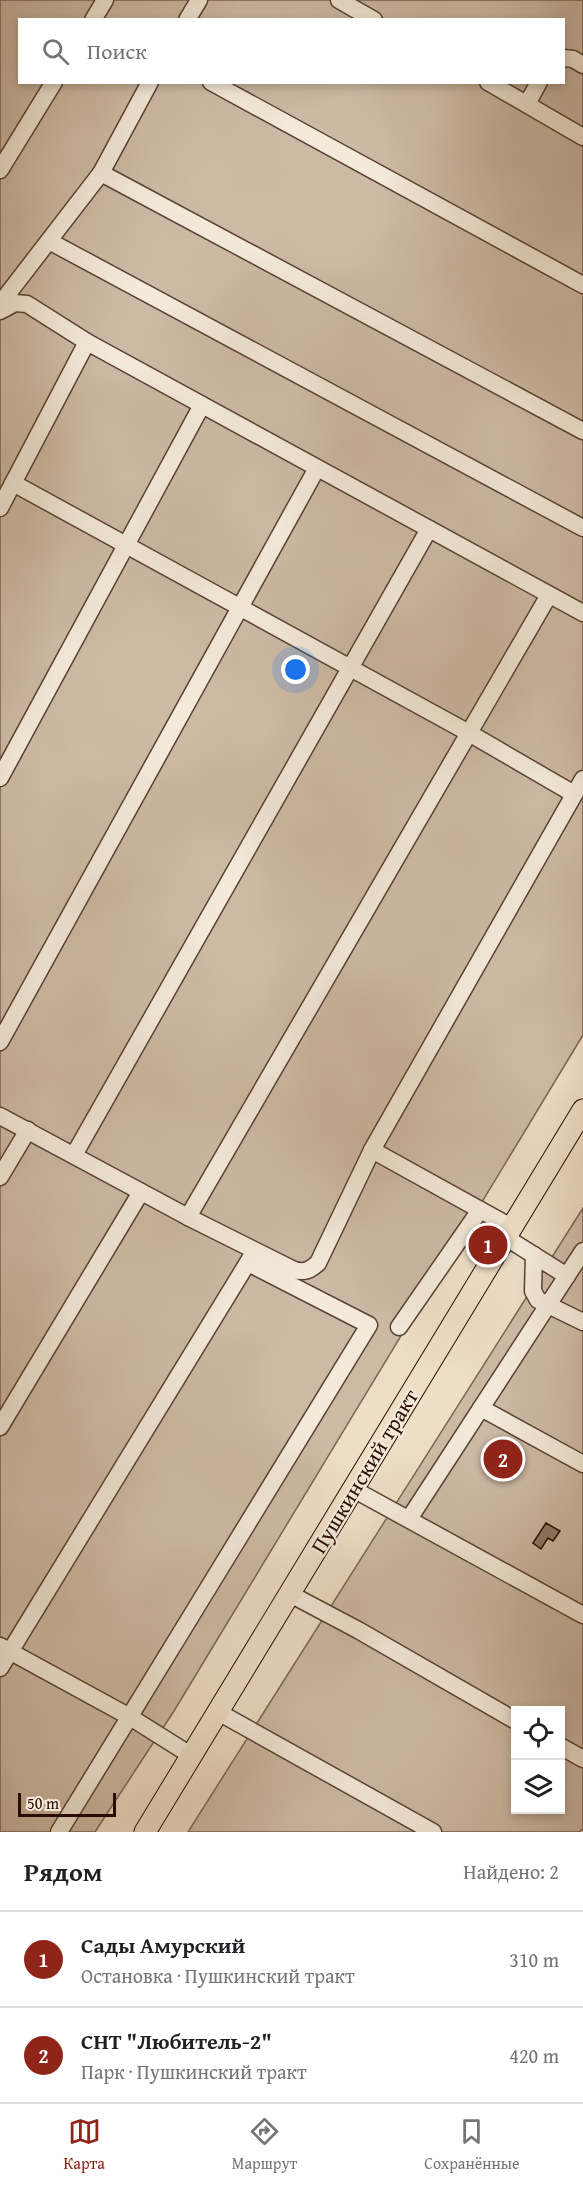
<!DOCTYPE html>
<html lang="ru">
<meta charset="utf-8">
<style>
:root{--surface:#fff;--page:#f6f6f6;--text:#202124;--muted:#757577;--line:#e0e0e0;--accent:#8f2418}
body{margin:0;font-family:"Gentium Book Plus",serif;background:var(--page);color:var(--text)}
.controls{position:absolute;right:18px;bottom:18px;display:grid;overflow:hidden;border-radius:0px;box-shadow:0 3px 9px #0003}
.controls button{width:54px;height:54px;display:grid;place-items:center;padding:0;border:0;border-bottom:2px solid var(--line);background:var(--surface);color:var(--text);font:30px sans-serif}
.scale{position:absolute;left:18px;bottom:15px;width:98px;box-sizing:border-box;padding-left:6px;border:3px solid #290d02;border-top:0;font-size:16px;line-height:21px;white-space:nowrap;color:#290d02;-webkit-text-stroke:4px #f4eada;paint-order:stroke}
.you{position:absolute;left:296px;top:670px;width:21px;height:21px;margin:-15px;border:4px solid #fff;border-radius:50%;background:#1a73e8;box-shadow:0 0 0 9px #1a73e833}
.badge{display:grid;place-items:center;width:39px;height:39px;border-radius:50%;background:var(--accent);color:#fff;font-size:20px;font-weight:700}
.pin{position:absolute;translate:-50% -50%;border:3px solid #fff;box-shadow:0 2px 6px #0006}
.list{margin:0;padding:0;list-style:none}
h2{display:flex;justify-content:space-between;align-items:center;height:78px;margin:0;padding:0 24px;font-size:26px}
h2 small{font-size:20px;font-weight:400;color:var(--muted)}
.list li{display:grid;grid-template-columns:39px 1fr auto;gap:18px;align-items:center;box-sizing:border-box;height:96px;padding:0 24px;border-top:2px solid var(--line)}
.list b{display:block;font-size:22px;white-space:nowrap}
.list p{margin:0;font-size:20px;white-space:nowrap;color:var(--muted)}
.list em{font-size:20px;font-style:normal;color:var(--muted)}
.icon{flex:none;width:33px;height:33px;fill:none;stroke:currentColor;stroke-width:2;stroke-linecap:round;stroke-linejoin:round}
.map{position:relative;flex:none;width:583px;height:1832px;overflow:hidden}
.search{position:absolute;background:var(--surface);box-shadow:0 3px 9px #0003;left:18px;right:18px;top:18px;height:66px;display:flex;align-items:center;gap:15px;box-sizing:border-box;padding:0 21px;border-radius:0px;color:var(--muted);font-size:22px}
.sheet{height:270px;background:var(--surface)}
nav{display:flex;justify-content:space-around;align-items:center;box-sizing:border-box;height:84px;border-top:2px solid var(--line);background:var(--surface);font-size:16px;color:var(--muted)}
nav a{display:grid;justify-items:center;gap:3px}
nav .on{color:var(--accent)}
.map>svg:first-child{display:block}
</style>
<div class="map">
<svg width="583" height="1832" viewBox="0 0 583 1832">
<rect width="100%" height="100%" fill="#eedec6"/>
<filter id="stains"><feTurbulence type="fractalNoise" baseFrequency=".00333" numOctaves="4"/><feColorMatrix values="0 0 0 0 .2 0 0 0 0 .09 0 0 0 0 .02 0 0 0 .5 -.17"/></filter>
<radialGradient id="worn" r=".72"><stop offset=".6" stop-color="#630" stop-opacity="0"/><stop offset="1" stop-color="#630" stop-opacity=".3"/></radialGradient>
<!-- green -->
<g fill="#cdbaa5" stroke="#7b6454" stroke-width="1.5" fill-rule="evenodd">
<path d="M0,0H583V1035L174,1711L95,1832H0ZM20,20H564V82H20Z"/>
<path d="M583,1208V1829L579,1832H188ZM516,1710H560V1810H516Z"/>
</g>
<!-- building -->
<polygon fill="#8f7a68" stroke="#290d02" stroke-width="1.5" points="546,1523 560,1531 553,1541 548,1538 541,1549 533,1543"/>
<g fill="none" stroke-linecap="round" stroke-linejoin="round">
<!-- minor casing -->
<g stroke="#5a4133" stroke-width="19">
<g id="minor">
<polyline points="339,0 374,20"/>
<polyline points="93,20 105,0"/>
<polyline points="187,20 199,0"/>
<polyline points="564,58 573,59 583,65"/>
<polyline points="211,82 583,285"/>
<polyline points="488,82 583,137"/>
<polyline points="527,104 539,82"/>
<polyline points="0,170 54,82"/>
<polyline points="101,173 583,431"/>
<polyline points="49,241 583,528"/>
<polyline points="0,304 101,173 150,82"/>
<polyline points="0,311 15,303 27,304 87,342 583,613"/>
<polyline points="13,483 469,733 574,794"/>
<polyline points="0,508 87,342"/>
<polyline points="0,778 202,405"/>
<polyline points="0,1042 317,468"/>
<path d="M0,1116L188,1217L294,1270C305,1273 310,1270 318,1263L372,1150L583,779"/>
<polyline points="372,1150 511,1227"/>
<polyline points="74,1155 429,529"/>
<polyline points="0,1177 28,1130"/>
<polyline points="188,1217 549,595"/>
<polyline points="505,1237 567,1276"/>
<polyline points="534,1255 533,1291 538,1300 583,1322"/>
<polyline points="399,1327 480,1210"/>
<polyline points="481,1408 583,1464"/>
<polyline points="0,1427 141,1192"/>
<polyline points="353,1489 583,1615"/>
<polyline points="409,1519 583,1251"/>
<polyline points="290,1594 358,1630 516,1721"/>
<polyline points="0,1646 130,1717 192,1756"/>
<polyline points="0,1668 253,1254"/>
<polyline points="218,1712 433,1832"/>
<polyline points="560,1746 583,1759"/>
<polyline points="59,1832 369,1325 248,1263"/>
</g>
</g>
<!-- major casing -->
<g stroke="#290d02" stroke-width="23">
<polyline id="major" points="145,1832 583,1110"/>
</g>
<!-- minor -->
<use href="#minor" stroke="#f4eada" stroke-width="16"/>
<!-- major -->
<use href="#major" stroke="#eedec6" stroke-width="21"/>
</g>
<g text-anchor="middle" stroke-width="4.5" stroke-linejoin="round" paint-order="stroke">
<!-- street labels -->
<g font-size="22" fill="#290d02" stroke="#f4eada">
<text transform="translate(364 1471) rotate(-59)" y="8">Пушкинский тракт</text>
</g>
</g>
<rect width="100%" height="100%" filter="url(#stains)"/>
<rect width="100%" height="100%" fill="url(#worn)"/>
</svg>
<div class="controls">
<button><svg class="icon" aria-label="locate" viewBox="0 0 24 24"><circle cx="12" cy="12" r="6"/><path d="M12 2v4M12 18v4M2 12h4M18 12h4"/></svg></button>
<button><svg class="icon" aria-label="layers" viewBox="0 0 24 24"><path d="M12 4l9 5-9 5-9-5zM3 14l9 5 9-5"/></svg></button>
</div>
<div class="scale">50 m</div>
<div class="you"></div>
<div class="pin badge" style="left:488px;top:1245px">1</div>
<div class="pin badge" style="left:503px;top:1459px">2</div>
<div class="search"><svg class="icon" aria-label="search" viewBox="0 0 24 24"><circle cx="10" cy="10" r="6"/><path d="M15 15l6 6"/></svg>Поиск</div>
</div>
<section class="sheet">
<h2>Рядом<small>Найдено: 2</small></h2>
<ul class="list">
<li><span class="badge">1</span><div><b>Сады Амурский</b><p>Остановка · Пушкинский тракт</p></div><em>310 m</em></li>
<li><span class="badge">2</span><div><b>СНТ &quot;Любитель-2&quot;</b><p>Парк · Пушкинский тракт</p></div><em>420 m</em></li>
</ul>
</section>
<nav>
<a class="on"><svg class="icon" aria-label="map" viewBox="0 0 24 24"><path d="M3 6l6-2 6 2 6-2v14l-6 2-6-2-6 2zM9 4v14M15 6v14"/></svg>Карта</a>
<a><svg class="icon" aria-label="directions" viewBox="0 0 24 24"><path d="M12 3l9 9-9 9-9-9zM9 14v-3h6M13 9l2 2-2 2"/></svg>Маршрут</a>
<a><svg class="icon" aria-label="saved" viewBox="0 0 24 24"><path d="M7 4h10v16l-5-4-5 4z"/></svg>Сохранённые</a>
</nav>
